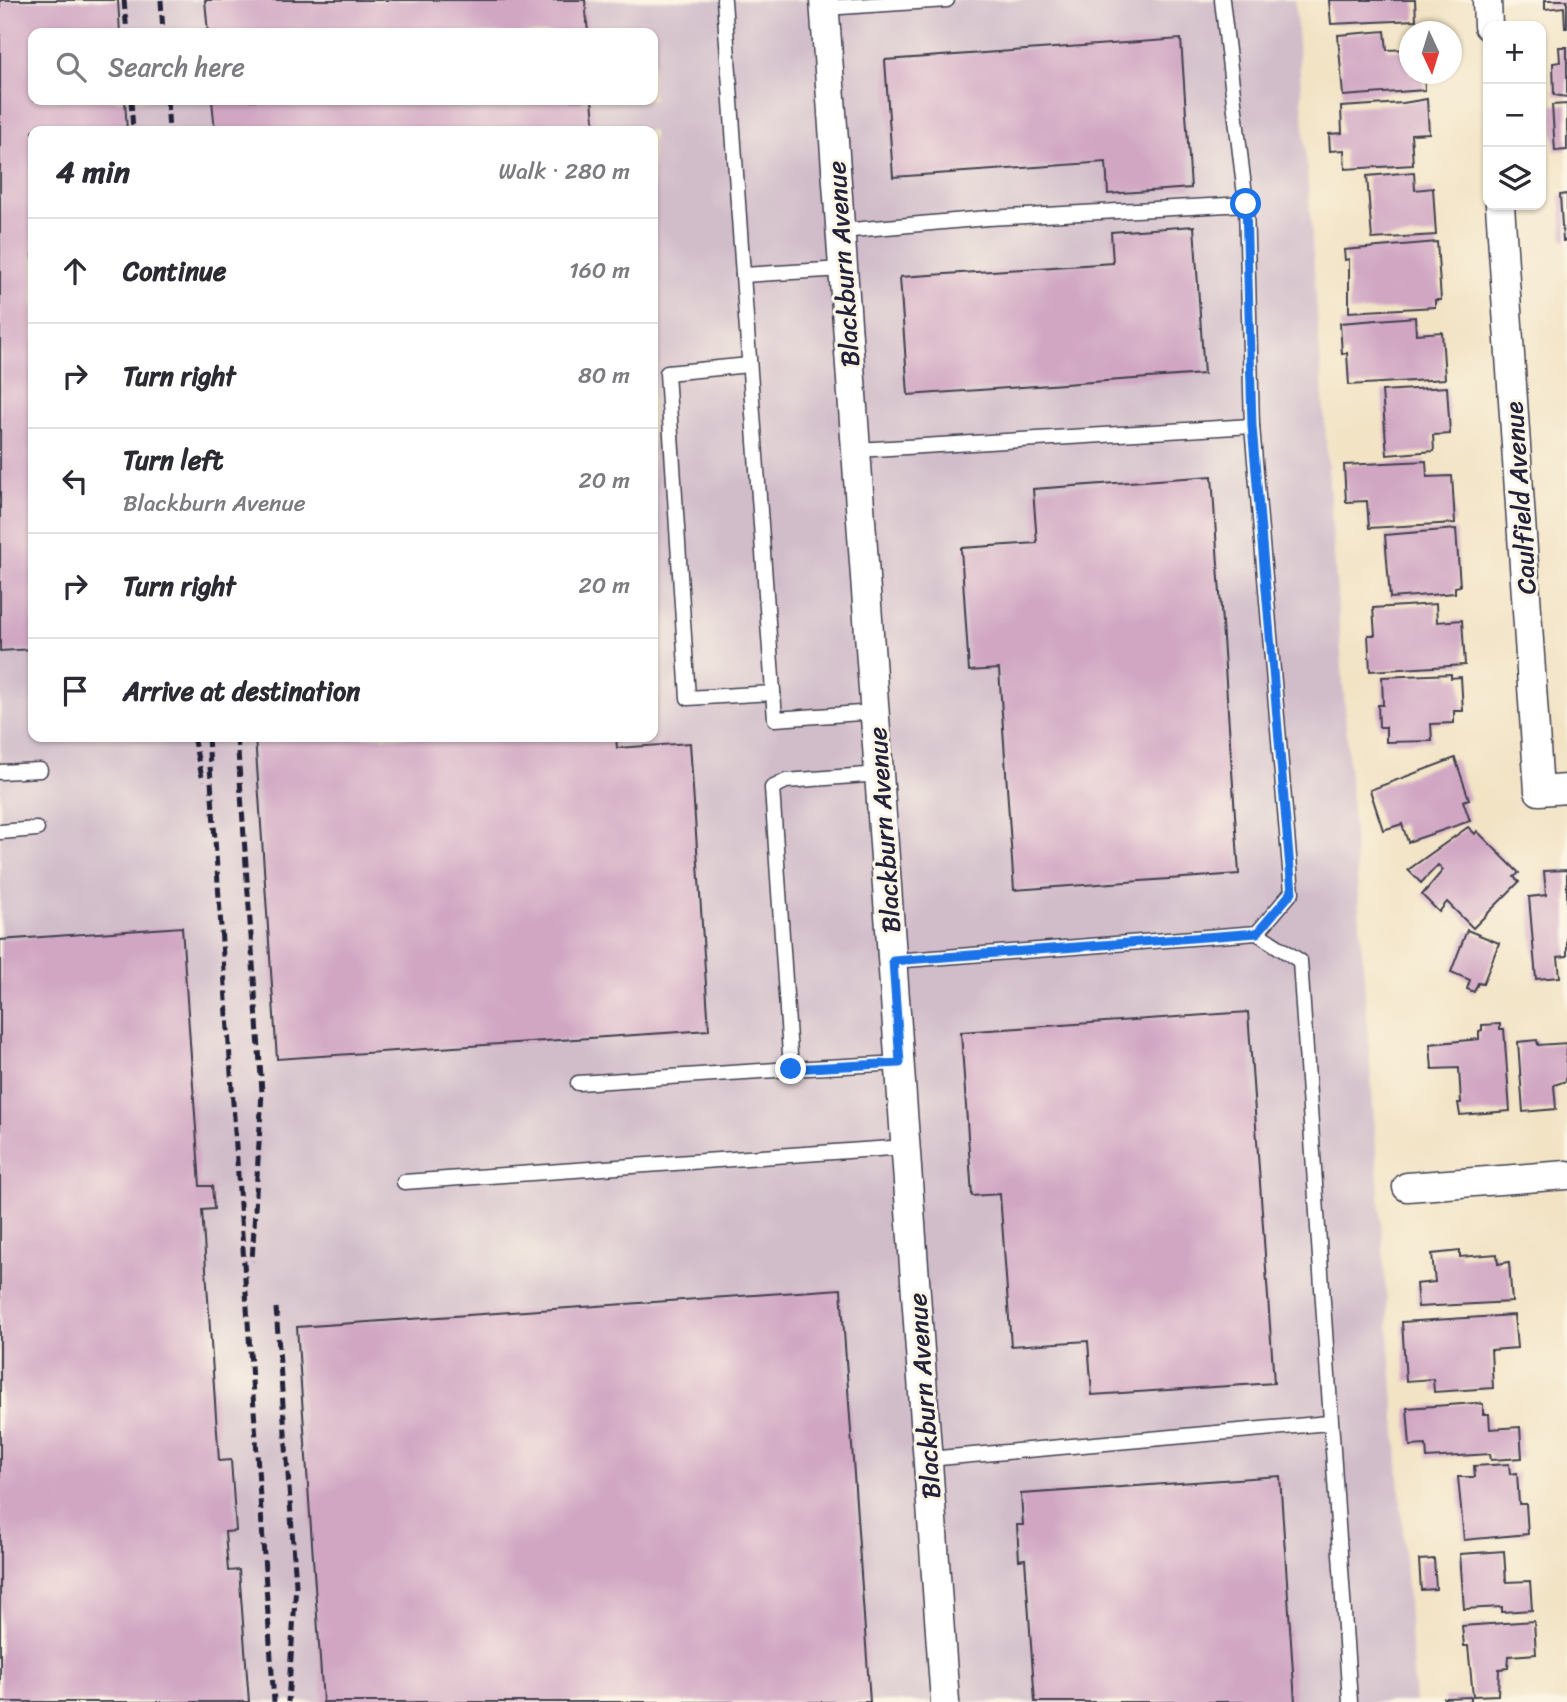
<!DOCTYPE html>
<meta charset="utf-8">
<style>
:root{--surface:#fff;--page:#f2f2f3;--text:#2b2b33;--muted:#7c7c81;--line:#e1e1e2}
body{margin:0;font-family:Sriracha,sans-serif;background:var(--page);color:var(--text)}
.controls{position:absolute;right:21px;top:21px;display:grid;overflow:hidden;border-radius:14px;box-shadow:0 2px 5px #0004}
.controls button{width:63px;height:63px;display:grid;place-items:center;padding:0;border:0;border-bottom:2px solid var(--line);background:var(--surface);color:var(--text);font:35px sans-serif}
.compass{position:absolute;left:1399px;top:21px;width:63px;height:63px;border-radius:50%;background:var(--surface);box-shadow:0 2px 5px #0004;rotate:176deg}
.stop{position:absolute;width:21px;height:21px;margin:-16px;border:5px solid #1a73e8;border-radius:50%;background:#fff}
.stop.end{background:#1a73e8;border-color:#fff;box-shadow:0 2px 7px #0008}
.list{margin:0;padding:0;list-style:none}
h2{display:flex;justify-content:space-between;align-items:center;height:91px;margin:0;padding:0 28px;font-size:30px}
h2 small{font-size:23px;font-weight:400;color:var(--muted)}
.list li{display:grid;grid-template-columns:46px 1fr auto;gap:21px;align-items:center;box-sizing:border-box;height:105px;padding:0 28px;border-top:2px solid var(--line)}
.list b{display:block;font-size:26px;white-space:nowrap}
.list p{margin:0;font-size:23px;white-space:nowrap;color:var(--muted)}
.list em{font-size:23px;font-style:normal;color:var(--muted)}
.icon{flex:none;width:38px;height:38px;fill:none;stroke:currentColor;stroke-width:2;stroke-linecap:round;stroke-linejoin:round}
.map{position:relative;flex:none;width:1567px;height:1702px;overflow:hidden}
.search{position:absolute;background:var(--surface);box-shadow:0 2px 5px #0004;left:28px;top:28px;width:630px;height:77px;display:flex;align-items:center;gap:18px;box-sizing:border-box;padding:0 24px;border-radius:14px;color:var(--muted);font-size:26px}
.panel{position:absolute;background:var(--surface);box-shadow:0 2px 5px #0004;left:28px;top:126px;width:630px;height:616px;border-radius:14px}
.map>svg:first-child{display:block}
</style>
<div class="map">
<svg width="1567" height="1702" viewBox="0 0 1567 1702">
<rect width="100%" height="100%" fill="#fcf5e5"/>
<filter id="ink" filterUnits="userSpaceOnUse"><feTurbulence type="fractalNoise" baseFrequency=".0143" numOctaves="2"/><feDisplacementMap in="SourceGraphic" scale="14" xChannelSelector="R" yChannelSelector="G"/><feConvolveMatrix kernelMatrix="1 2 1 2 8 2 1 2 1" color-interpolation-filters="sRGB"/></filter>
<filter id="wash" filterUnits="userSpaceOnUse"><feTurbulence type="fractalNoise" baseFrequency=".00686" numOctaves="4" result="noise"/><feDisplacementMap in="SourceGraphic" scale="28" xChannelSelector="R" yChannelSelector="G"/><feGaussianBlur stdDeviation="1.57" result="paint"/><feColorMatrix in="noise" values="0 0 0 0 0 0 0 0 0 0 0 0 0 0 0 0 0 1.4 0 .05"/><feComposite in="paint" operator="in"/></filter>
<g filter="url(#wash)">
<rect width="100%" height="100%" fill="#f2e3c5"/>
<!-- industrial -->
<path fill="#d1bdca" fill-rule="evenodd" d="M0,0H1295L1415,1702H0ZM33,33H653V100H33ZM33,131H653V737H33Z"/>
<g id="blocks">
<!-- building -->
<g fill="#d0a6c3">
<polygon points="0,0 118,0 120,33 33,33 33,100 125,100 127,131 33,131 33,649 0,651"/>
<polygon points="205,0 585,0 588,33 208,33"/>
<polygon points="1329,0 1415,0 1416,20 1331,24"/>
<polygon points="1545,0 1567,0 1567,28 1565,28 1564,7 1545,9"/>
<polygon points="1385,31 1387,50 1410,49 1410,74 1424,74 1425,90 1343,96 1338,35"/>
<polygon points="1181,39 1191,188 1108,194 1106,162 893,177 885,60"/>
<polygon points="1559,47 1567,47 1567,97 1554,95 1553,63 1560,62"/>
<polygon points="1427,99 1429,133 1411,134 1413,165 1345,169 1344,150 1330,151 1329,134 1342,133 1341,107 1403,103"/>
<polygon points="212,100 592,100 595,131 215,131"/>
<polygon points="1567,104 1567,150 1555,151 1552,105"/>
<polygon points="1414,172 1415,190 1433,188 1436,235 1372,239 1367,176"/>
<polygon points="1567,194 1567,240 1563,241 1560,195"/>
<polygon points="1194,226 1204,374 908,395 900,277 1113,263 1111,232"/>
<polygon points="1437,242 1441,300 1435,300 1435,307 1349,312 1349,259 1345,260 1344,250"/>
<polygon points="1415,317 1416,334 1442,332 1445,379 1349,385 1347,353 1342,354 1340,323"/>
<polygon points="1447,387 1450,434 1433,435 1434,451 1387,455 1382,391"/>
<polygon points="1426,461 1427,477 1452,476 1455,523 1369,528 1367,501 1346,502 1344,465"/>
<polygon points="1212,476 1239,874 1014,890 999,669 969,671 961,548 1037,543 1033,489"/>
<polygon points="1456,529 1460,586 1455,587 1455,593 1390,598 1385,535"/>
<polygon points="1436,604 1437,622 1462,620 1465,665 1370,671 1368,635 1375,635 1373,608"/>
<polygon points="1451,674 1451,678 1461,677 1463,711 1454,711 1454,723 1431,724 1432,741 1386,742 1386,727 1379,727 1378,705 1383,705 1382,677"/>
<polygon points="255,737 616,737 617,748 690,743 709,1030 277,1059"/>
<polygon points="1455,758 1469,799 1463,801 1470,821 1408,842 1402,824 1383,830 1370,790"/>
<polygon points="1468,827 1475,834 1477,831 1519,873 1514,877 1519,882 1473,928 1447,902 1439,912 1422,895 1443,870 1438,865 1421,883 1408,870"/>
<polygon points="1567,870 1567,956 1558,957 1560,977 1536,979 1529,897 1546,895 1544,871"/>
<polygon points="182,927 200,1186 212,1186 214,1209 202,1210 219,1461 231,1460 236,1531 225,1532 228,1571 239,1570 249,1702 0,1702 0,940"/>
<polygon points="1467,930 1499,943 1483,984 1478,983 1474,992 1467,989 1470,980 1451,972"/>
<polygon points="1248,1012 1274,1383 1092,1395 1088,1341 1011,1346 1000,1194 972,1196 961,1032"/>
<polygon points="1500,1024 1500,1029 1504,1029 1510,1111 1460,1115 1458,1103 1461,1103 1459,1068 1432,1069 1430,1044 1479,1039 1479,1031 1482,1030 1482,1025"/>
<polygon points="1537,1040 1538,1045 1567,1043 1566,1081 1554,1085 1556,1109 1523,1112 1518,1042"/>
<polygon points="1460,1251 1460,1257 1497,1254 1498,1264 1509,1262 1512,1302 1418,1307 1416,1284 1435,1282 1432,1254"/>
<polygon points="841,1289 870,1702 323,1702 297,1327"/>
<polygon points="1514,1315 1517,1348 1491,1350 1493,1388 1434,1392 1433,1379 1406,1381 1402,1322"/>
<polygon points="1476,1403 1483,1404 1483,1414 1489,1414 1490,1429 1520,1427 1522,1458 1491,1460 1490,1454 1427,1458 1426,1445 1410,1446 1407,1408"/>
<polygon points="1509,1464 1510,1474 1517,1473 1519,1504 1526,1504 1528,1534 1464,1540 1458,1477 1475,1477 1474,1466"/>
<polygon points="1280,1476 1295,1702 1035,1702 1025,1559 1019,1560 1017,1525 1023,1525 1021,1494"/>
<polygon points="1504,1551 1506,1582 1530,1581 1532,1610 1502,1612 1502,1607 1464,1609 1460,1554"/>
<polygon points="1434,1559 1436,1589 1421,1590 1419,1560"/>
<polygon points="1534,1621 1536,1654 1509,1656 1508,1668 1499,1669 1498,1695 1473,1696 1468,1646 1464,1646 1462,1626"/>
<polygon points="1471,1697 1471,1702 1444,1702 1444,1698"/>
</g>
</g>
</g>
<g filter="url(#ink)">
<use href="#blocks" fill-opacity="0" stroke="#413f50" stroke-width="2"/>
<g fill="none" stroke-linecap="round" stroke-linejoin="round">
<!-- service casing -->
<g stroke="#413f50" stroke-width="17">
<g id="service">
<polyline points="724,0 743,275 844,269"/>
<polyline points="825,8 947,0"/>
<polyline points="841,231 988,218 1246,204"/>
<polyline points="743,275 775,719 875,712"/>
<polyline points="749,365 667,373 688,698 773,693"/>
<polyline points="857,450 1252,426"/>
<polyline points="0,772 40,770"/>
<polyline points="880,774 786,781 772,788 791,1069 900,1063"/>
<polyline points="0,832 37,829"/>
<polyline points="1257,933 1300,961 1350,1702"/>
<polyline points="893,961 1257,933 1292,892 1252,426 1246,204 1222,0"/>
<polyline points="578,1083 791,1069"/>
<polyline points="404,1182 906,1147"/>
<polyline points="928,1459 1329,1423"/>
</g>
</g>
<!-- minor casing -->
<g stroke="#413f50" stroke-width="31">
<g id="minor">
<polyline points="824,0 945,1702"/>
<polyline points="1487,0 1488,26"/>
<polyline points="1500,205 1539,791 1567,789"/>
<polyline points="1407,1187 1567,1175"/>
</g>
</g>
<!-- service -->
<use href="#service" stroke="#fff" stroke-width="14"/>
<!-- minor -->
<use href="#minor" stroke="#fff" stroke-width="28"/>
<!-- rail -->
<g stroke="#22223b" stroke-width="5" stroke-dasharray="10 5" stroke-linecap="butt">
<polyline points="124,0 127,33"/>
<polyline points="161,0 163,33"/>
<polyline points="131,100 133,131"/>
<polyline points="167,100 169,131"/>
<polyline points="193,737 203,781"/>
<polyline points="208,737 274,1702"/>
<polyline points="237,737 262,1092 252,1261"/>
<polyline points="276,1308 296,1585 288,1702"/>
</g>
</g>
</g>
<g fill="none" stroke-linecap="round" stroke-linejoin="round" filter="url(#ink)">
<!-- route -->
<polyline stroke="#1a73e8" stroke-width="9" points="791,1069 900,1063 893,961 1257,933 1292,892 1252,426 1246,204"/>
</g>
<g text-anchor="middle" stroke-width="6" stroke-linejoin="round" paint-order="stroke">
<!-- street labels -->
<g font-size="26" fill="#22223b" stroke="#fcf5e5">
<text transform="translate(843 264) rotate(-94)" y="9">Blackburn Avenue</text>
<text transform="translate(1520 498) rotate(-94)" y="9">Caulfield Avenue</text>
<text transform="translate(884 830) rotate(-94)" y="9">Blackburn Avenue</text>
<text transform="translate(924 1396) rotate(-94)" y="9">Blackburn Avenue</text>
</g>
</g>
</svg>
<div class="controls">
<button>+</button>
<button>−</button>
<button><svg class="icon" aria-label="layers" viewBox="0 0 24 24"><path d="M12 4l9 5-9 5-9-5zM3 14l9 5 9-5"/></svg></button>
</div>
<svg class="compass" viewBox="-18 -18 36 36"><path d="M0-13l5 13h-10z" fill="#e53935"/><path d="M0 13l5-13h-10z" fill="#7c7c81"/></svg>
<div class="stop" style="left:1246px;top:204px"></div>
<div class="stop end" style="left:791px;top:1069px"></div>
<div class="search"><svg class="icon" aria-label="search" viewBox="0 0 24 24"><circle cx="10" cy="10" r="6"/><path d="M15 15l6 6"/></svg>Search here</div>
<section class="panel">
<h2>4 min<small>Walk · 280 m</small></h2>
<ul class="list">
<li><svg class="icon" aria-label="ahead" viewBox="0 0 24 24"><path d="M12 20V5M6 11l6-6 6 6"/></svg><div><b>Continue</b></div><em>160 m</em></li>
<li><svg class="icon" aria-label="right" viewBox="0 0 24 24"><path d="M7 20v-9h11M14 6l5 5-5 5"/></svg><div><b>Turn right</b></div><em>80 m</em></li>
<li><svg class="icon" aria-label="left" viewBox="0 0 24 24"><path d="M17 20v-9H6M10 6l-5 5 5 5"/></svg><div><b>Turn left</b><p>Blackburn Avenue</p></div><em>20 m</em></li>
<li><svg class="icon" aria-label="right" viewBox="0 0 24 24"><path d="M7 20v-9h11M14 6l5 5-5 5"/></svg><div><b>Turn right</b></div><em>20 m</em></li>
<li><svg class="icon" aria-label="arrive" viewBox="0 0 24 24"><path d="M6 21V4h12l-3 4 3 4H6"/></svg><div><b>Arrive at destination</b></div></li>
</ul>
</section>
</div>
